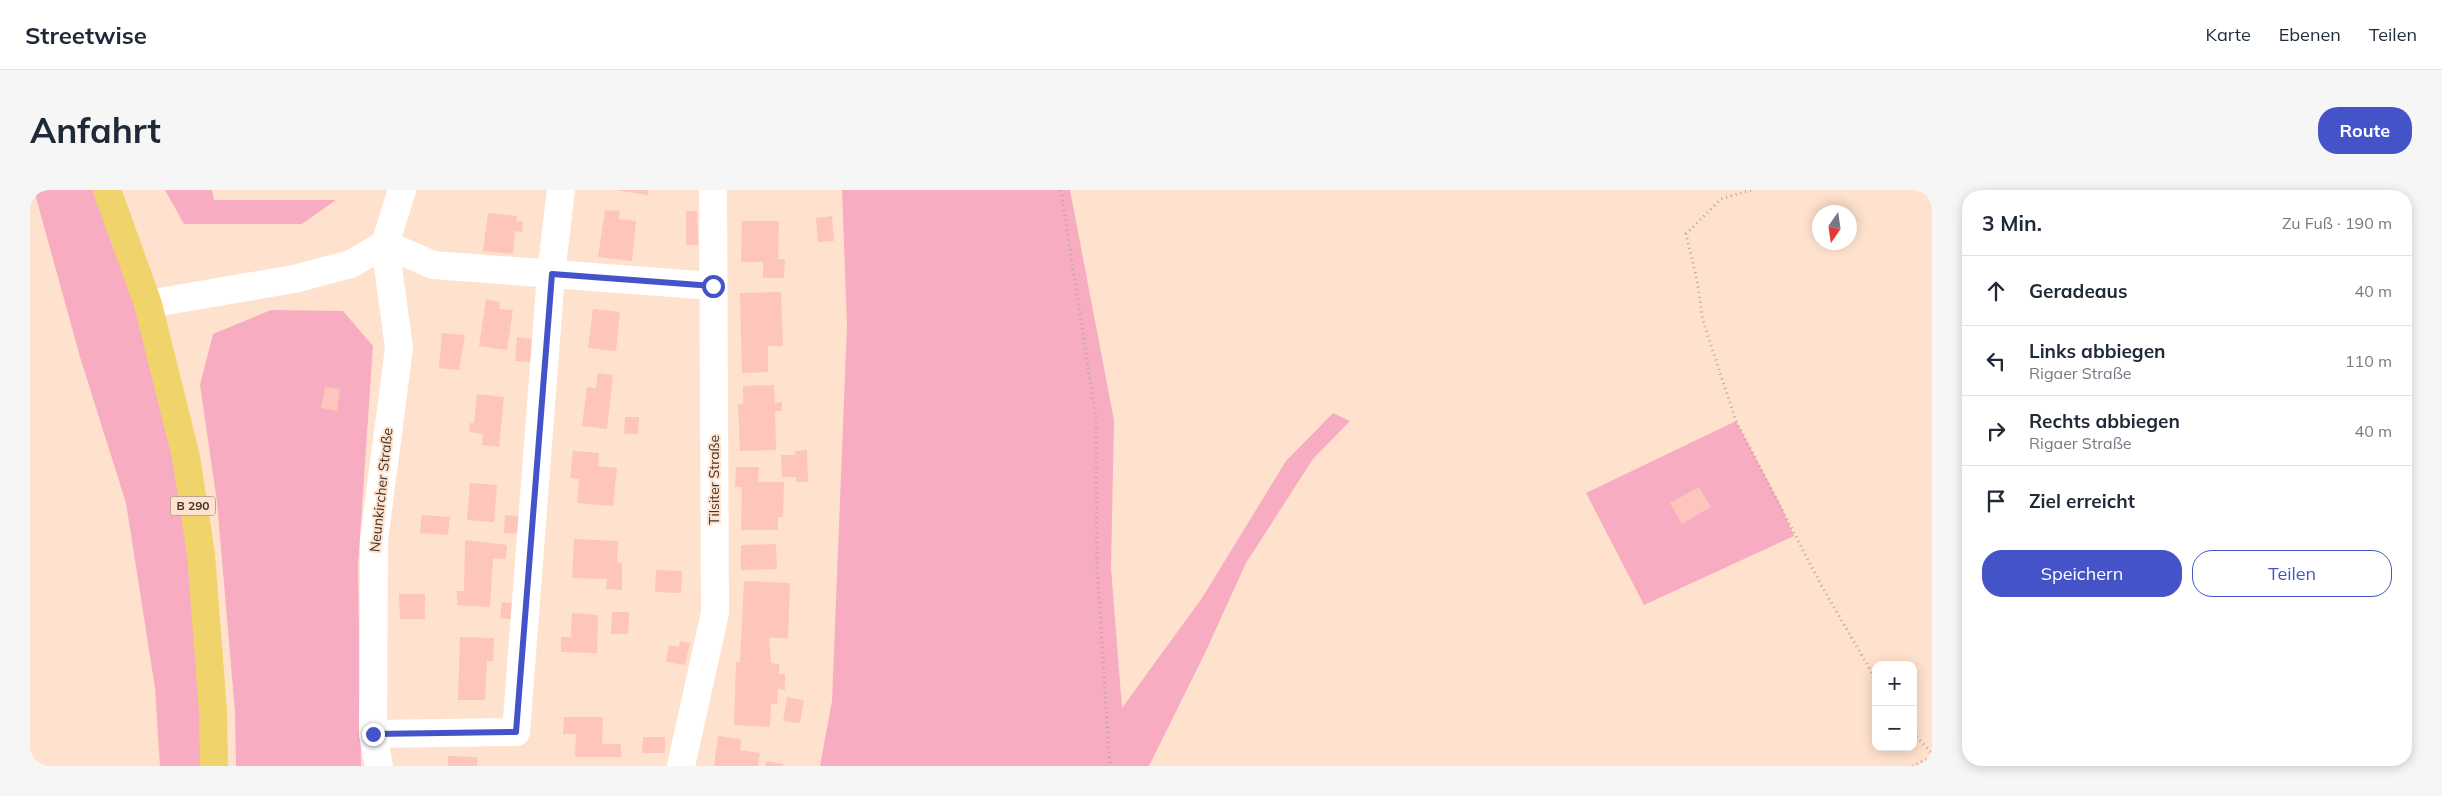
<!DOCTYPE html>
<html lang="de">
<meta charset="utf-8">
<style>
:root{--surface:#fff;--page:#f6f6f7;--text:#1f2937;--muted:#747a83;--line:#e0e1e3;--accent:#4454c8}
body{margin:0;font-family:Mulish,sans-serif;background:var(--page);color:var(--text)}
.controls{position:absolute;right:15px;bottom:15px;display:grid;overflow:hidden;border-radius:10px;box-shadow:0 2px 12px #0003}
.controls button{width:45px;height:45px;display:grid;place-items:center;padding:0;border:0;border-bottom:1px solid var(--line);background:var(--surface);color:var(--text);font:25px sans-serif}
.compass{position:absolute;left:1782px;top:15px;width:45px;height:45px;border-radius:50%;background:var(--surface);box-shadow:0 2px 12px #0003;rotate:193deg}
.stop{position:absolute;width:15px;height:15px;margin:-11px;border:4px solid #4454c8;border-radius:50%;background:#fff}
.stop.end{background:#4454c8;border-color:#fff;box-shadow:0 1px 5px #0008}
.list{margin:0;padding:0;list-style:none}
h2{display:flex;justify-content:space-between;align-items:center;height:65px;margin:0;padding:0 20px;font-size:21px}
h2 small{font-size:16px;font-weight:400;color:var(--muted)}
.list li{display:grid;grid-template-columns:32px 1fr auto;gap:15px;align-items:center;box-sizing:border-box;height:70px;padding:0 20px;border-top:1px solid var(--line)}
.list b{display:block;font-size:19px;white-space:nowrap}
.list p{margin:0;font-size:16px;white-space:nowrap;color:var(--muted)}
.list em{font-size:16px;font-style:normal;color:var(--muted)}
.actions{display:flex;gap:10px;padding:15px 20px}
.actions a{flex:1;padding:11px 0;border:1px solid var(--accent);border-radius:20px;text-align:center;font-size:18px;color:var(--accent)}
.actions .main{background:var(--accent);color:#fff}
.icon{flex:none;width:28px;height:28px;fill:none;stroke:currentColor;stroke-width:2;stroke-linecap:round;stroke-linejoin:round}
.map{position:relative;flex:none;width:1902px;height:576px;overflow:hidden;border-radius:20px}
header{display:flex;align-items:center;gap:30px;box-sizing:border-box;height:70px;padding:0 25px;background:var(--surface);border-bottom:1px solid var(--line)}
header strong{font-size:24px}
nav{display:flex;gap:28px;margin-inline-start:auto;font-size:18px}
.intro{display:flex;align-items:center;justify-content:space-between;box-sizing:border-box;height:120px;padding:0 30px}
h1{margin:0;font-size:35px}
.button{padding:12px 22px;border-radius:20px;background:var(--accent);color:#fff;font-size:18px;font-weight:700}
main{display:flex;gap:30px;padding:0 30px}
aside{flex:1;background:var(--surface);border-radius:20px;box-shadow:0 2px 12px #0003}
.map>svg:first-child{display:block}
</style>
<header>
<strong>Streetwise</strong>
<nav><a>Karte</a><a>Ebenen</a><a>Teilen</a></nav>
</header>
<div class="intro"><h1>Anfahrt</h1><a class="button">Route</a></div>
<main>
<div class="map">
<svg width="1902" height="576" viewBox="0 0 1902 576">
<rect width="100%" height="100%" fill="#ffe2cd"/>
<!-- green -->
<g fill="#f8acc1">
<polygon points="4,0 77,0 156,267 184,576 130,576 125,498 96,313 50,167"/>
<polygon points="135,0 182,0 184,10 306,10 272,34 154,34"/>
<polygon points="812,0 1040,0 1084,230 1081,378 1092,518 1172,408 1256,271 1303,223 1320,231 1283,269 1216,373 1175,463 1119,576 790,576 802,511 817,135"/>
<polygon points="241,120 313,121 343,156 328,376 331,576 206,576 205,522 187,312 170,195 183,144"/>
<polygon points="1706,231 1750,314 1764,346 1614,415 1556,303"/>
</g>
<!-- building -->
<g fill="#fdc5bb">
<polygon points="585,0 618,0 618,5"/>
<polygon points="575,20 590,21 589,29 606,31 602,71 568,67"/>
<polygon points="656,21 667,21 668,55 656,55"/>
<polygon points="458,23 487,26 486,31 493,32 492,42 485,41 483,64 453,61"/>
<polygon points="802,26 804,51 788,52 786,28"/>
<polygon points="712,31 749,31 748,69 755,69 754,88 733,88 733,72 711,72"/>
<polygon points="751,102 753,156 738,156 738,182 712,183 710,103"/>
<polygon points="456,109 470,112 469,119 483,120 477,160 449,156"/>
<polygon points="563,119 590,122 586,161 558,158"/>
<polygon points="412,143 435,145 429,180 409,178"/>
<polygon points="487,147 502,149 501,172 485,171"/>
<polygon points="568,183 583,185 577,239 552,236 557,197 566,198"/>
<polygon points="744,195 745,213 752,212 752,221 745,221 746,260 710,261 708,214 713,214 713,196"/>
<polygon points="295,197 310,199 307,221 291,218"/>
<polygon points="447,204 474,207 469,257 452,255 453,244 439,242 440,233 444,233"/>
<polygon points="595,227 609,227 608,244 594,244"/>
<polygon points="777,260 778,292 766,292 766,287 752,287 751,265 765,265 765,261"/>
<polygon points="543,261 569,263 568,276 587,278 583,316 547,313 549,289 540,288"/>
<polygon points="706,277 729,277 728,292 754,292 753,327 748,327 748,340 711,340 712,297 705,297"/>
<polygon points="440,293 467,295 464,332 437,330"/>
<polygon points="1669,297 1681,317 1652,334 1640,313"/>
<polygon points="392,325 420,327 418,345 390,343"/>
<polygon points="475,325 496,327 495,344 474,343"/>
<polygon points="544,349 588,351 587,372 592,373 592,400 576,399 577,389 542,388"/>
<polygon points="435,350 477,355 476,369 463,368 460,417 427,415 427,401 434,401"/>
<polygon points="746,354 747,379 711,380 711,355"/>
<polygon points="626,380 652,381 651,403 625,402"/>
<polygon points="714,391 760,393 758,448 739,448 741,473 749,474 749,484 755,484 755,500 748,499 747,514 741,514 740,537 704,535 706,472 710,472"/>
<polygon points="369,404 395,404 395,429 370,429"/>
<polygon points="472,412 491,414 489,430 470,428"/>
<polygon points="582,422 599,422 598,444 581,444"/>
<polygon points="542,423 568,425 567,463 531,462 531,447 541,447"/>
<polygon points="430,447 464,448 463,471 457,471 455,510 428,510"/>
<polygon points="650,451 660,453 655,475 636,472 639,455 649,457"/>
<polygon points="757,507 774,510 770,533 753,531"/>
<polygon points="534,527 573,527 572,554 591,554 591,567 545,567 546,544 533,544"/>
<polygon points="688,546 711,549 710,560 730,563 728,576 684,576"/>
<polygon points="613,547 635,547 635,563 612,563"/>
<polygon points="418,566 447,567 447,576 418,576"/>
<polygon points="736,571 753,574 753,576 735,576"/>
</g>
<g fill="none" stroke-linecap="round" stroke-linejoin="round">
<!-- path -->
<g stroke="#bca594" stroke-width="3" stroke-dasharray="1 4" stroke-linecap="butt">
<polyline points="1031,0 1066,229 1067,375 1080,576"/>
<polyline points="1721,0 1691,9 1656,44 1667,90 1673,131 1706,231 1790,393 1846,490"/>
<polyline points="1883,543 1902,563"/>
<polyline points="1882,576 1902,567"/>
</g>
<!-- minor -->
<g stroke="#fff" stroke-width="28">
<polyline points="355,54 403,75 683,96"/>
<polyline points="118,114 264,89 321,74 355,54"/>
<polyline points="343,544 486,542 521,84 531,0"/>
<polyline points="349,576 343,544 344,350 369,158 355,54 372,0"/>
<polyline points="651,576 685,423 683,0"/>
</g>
<!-- major -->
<polyline stroke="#f1d36c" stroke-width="28" points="77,0 118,114 156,267 171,364 183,521 184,576"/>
</g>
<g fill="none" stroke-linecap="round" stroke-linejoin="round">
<!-- route -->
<polyline stroke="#4454c8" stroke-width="6" points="343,544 486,542 522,84 683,96"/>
</g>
<g text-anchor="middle" stroke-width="4" stroke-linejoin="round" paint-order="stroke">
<!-- shield labels -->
<rect fill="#ffe2cd" stroke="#79695c" stroke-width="1" x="140.5" y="306.5" width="45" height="19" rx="4"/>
<g font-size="12" font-weight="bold" fill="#40352c">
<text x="163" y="320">B 290</text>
</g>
<!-- street labels -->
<g font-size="14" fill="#40352c" stroke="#ffe2cd">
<text transform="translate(684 290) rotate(-90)" y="5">Tilsiter Straße</text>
<text transform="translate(351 300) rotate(-84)" y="5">Neunkircher Straße</text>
</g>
</g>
</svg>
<div class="controls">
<button>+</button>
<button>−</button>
</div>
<svg class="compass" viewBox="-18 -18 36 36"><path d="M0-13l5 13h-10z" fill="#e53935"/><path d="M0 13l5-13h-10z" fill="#747a83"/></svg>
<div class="stop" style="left:683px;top:96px"></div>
<div class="stop end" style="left:343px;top:544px"></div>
</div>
<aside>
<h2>3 Min.<small>Zu Fuß · 190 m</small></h2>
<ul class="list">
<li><svg class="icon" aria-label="ahead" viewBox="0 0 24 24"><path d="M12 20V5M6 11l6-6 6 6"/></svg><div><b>Geradeaus</b></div><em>40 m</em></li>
<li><svg class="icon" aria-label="left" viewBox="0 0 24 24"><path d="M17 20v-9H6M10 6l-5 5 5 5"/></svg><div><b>Links abbiegen</b><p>Rigaer Straße</p></div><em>110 m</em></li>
<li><svg class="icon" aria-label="right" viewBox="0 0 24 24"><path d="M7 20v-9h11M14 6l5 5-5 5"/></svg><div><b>Rechts abbiegen</b><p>Rigaer Straße</p></div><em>40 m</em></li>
<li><svg class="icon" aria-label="arrive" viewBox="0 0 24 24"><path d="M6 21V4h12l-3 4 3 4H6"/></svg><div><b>Ziel erreicht</b></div></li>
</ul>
<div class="actions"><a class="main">Speichern</a><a>Teilen</a></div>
</aside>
</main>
